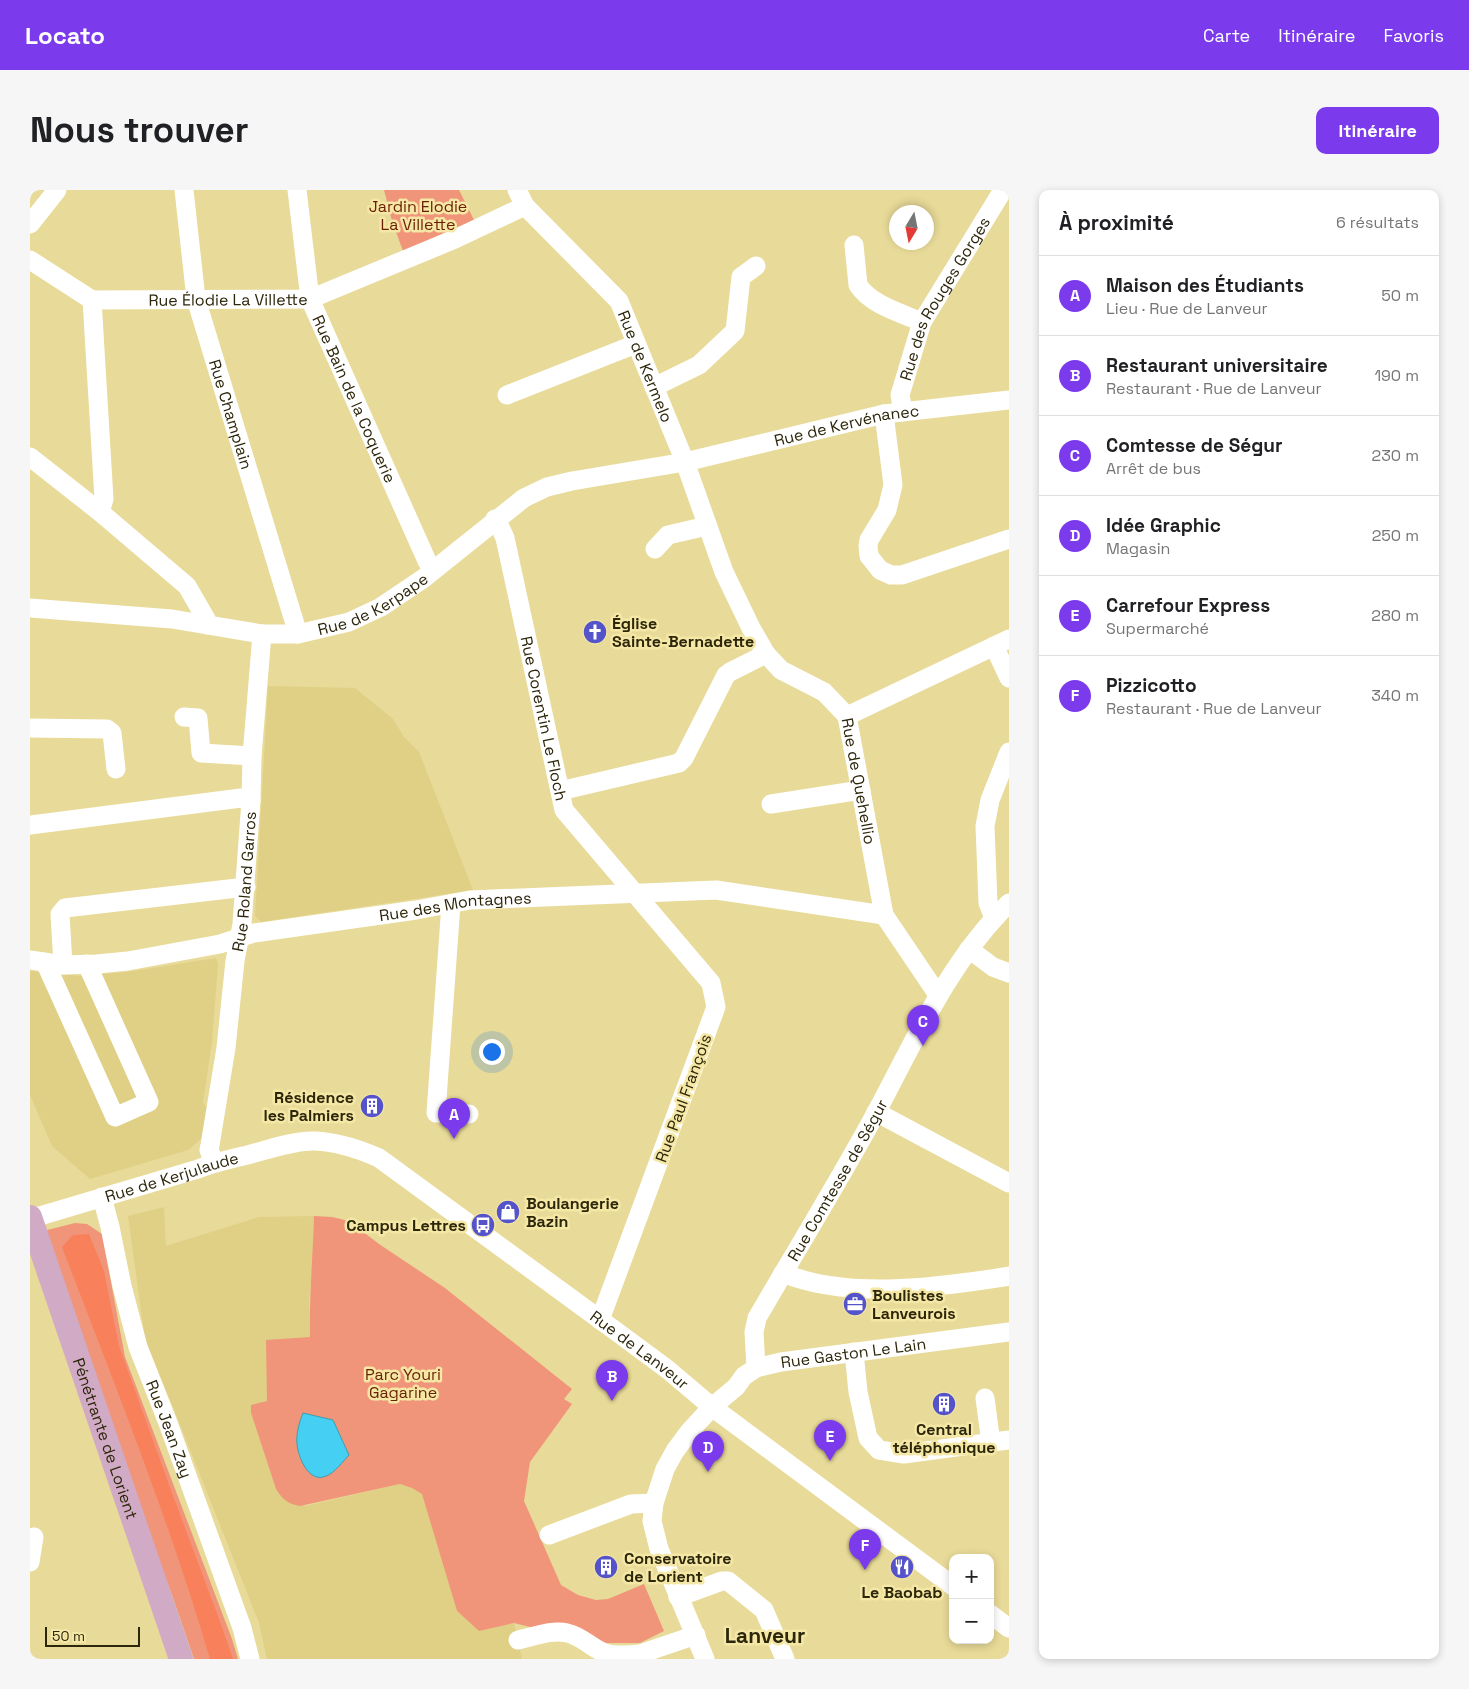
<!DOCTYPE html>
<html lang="fr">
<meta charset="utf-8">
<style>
:root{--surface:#fff;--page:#f6f6f6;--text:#202124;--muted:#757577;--line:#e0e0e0;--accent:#7c3aed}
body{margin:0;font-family:"Space Grotesk",sans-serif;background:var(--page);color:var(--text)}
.controls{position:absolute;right:15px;bottom:15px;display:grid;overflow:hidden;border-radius:10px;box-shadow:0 2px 8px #0003}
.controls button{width:45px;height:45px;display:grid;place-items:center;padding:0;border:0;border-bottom:1px solid var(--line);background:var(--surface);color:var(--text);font:25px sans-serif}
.compass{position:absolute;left:859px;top:15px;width:45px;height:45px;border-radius:50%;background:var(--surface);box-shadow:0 2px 8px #0003;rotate:190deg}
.scale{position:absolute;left:15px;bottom:12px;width:95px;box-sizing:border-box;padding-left:5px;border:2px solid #2c260b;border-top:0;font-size:14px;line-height:18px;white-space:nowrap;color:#2c260b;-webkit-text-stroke:4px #f5e7a5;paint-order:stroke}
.you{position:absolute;left:461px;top:861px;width:18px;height:18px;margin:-12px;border:4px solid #fff;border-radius:50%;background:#1a73e8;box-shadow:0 0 0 8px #1a73e833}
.badge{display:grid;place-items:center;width:32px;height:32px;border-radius:50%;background:var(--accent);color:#fff;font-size:16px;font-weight:700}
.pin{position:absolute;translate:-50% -41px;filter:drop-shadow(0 1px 2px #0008)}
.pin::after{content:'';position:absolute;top:26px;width:18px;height:15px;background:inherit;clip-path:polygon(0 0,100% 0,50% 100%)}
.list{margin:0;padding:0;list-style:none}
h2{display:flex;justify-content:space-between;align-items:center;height:65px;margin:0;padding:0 20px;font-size:21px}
h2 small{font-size:16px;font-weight:400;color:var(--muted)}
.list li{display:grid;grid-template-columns:32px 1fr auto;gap:15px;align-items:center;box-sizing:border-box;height:80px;padding:0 20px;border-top:1px solid var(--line)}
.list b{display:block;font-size:19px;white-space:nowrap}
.list p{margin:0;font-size:16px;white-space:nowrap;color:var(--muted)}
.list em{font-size:16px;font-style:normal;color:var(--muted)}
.map{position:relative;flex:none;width:979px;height:1469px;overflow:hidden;border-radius:10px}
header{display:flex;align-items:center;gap:30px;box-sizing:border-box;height:70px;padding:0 25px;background:var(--accent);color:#fff}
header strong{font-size:24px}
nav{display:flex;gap:28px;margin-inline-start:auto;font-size:18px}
.intro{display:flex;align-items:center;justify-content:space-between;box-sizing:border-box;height:120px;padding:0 30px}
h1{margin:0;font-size:35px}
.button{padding:12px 22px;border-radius:10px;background:var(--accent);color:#fff;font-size:18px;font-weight:700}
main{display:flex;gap:30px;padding:0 30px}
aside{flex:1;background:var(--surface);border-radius:10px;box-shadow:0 2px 8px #0003}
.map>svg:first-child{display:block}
</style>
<header>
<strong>Locato</strong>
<nav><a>Carte</a><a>Itinéraire</a><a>Favoris</a></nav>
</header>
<div class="intro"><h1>Nous trouver</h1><a class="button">Itinéraire</a></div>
<main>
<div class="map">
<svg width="979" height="1469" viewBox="0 0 979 1469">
<rect width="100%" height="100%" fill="#e8da98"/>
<!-- built -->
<g fill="#dfd085">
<polygon points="238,496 325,498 363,529 374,547 389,562 443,700 231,732 225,726"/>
<polygon points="186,768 188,775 182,851 173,913 177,918 172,948 158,960 60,989 22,956 0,905 0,781 50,786 97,782"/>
<polygon points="134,1017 136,1056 229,1027 284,1026 283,1074 279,1109 280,1147 237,1211 221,1216 221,1223 246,1299 276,1316 370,1294 382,1298 393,1304 427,1421 449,1441 484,1433 492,1469 237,1469 229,1433 143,1217 115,1150 98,1026"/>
</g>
<!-- green -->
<g fill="#f09579">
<polygon points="354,0 429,0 444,30 373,61 362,31"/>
<path d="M284,1026L302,1027L319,1031L349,1054L415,1098L542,1199L534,1209L542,1214L500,1272L494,1311L531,1395L548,1405L566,1410L578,1409L614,1394L634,1441L610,1453H555L516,1441L484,1433L449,1441L427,1421L392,1304L382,1298L370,1294L270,1316C258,1314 252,1309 246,1299L221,1223V1215L237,1211L236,1150L280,1147C279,1106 283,1066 284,1026Z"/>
<polygon points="45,1033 57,1034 72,1044 95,1167 202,1449 208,1469 164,1469 142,1405 84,1253 9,1042"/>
</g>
<!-- forest -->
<path fill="#f8805a" d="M59,1044L74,1081L89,1156L139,1295L192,1437L203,1469H180C139,1329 84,1193 32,1057L43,1045Z"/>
<!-- water -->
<path fill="#45d0f3" stroke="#3e9dad" d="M273,1223L303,1230L319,1265C313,1271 305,1283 296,1286C279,1294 268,1267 267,1254C266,1244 269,1233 273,1223Z"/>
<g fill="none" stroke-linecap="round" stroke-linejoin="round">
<!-- minor -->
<g stroke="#fff" stroke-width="19">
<path id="s1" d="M154,0L166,109L268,444"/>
<path id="s2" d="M267,0L280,109L397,371L403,380"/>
<path id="s3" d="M487,0L495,16L589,111L655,272L694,382L721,438L736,464L751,480L794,502L817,526L854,725L908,805"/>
<polyline points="0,34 27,0"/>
<path d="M824,55L828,95C841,115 871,123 892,132"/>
<polyline points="0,70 62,110 74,309 70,322"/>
<path id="s4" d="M62,110L280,109L425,49L495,16"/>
<polyline points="624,197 669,175 705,141 711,87 726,76"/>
<polyline points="477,205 606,154"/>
<path id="s5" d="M873,222L870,205L892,132L973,0"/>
<polyline points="854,224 863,295 857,320 839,350 838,356 839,366 850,380 861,385 872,385 979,349"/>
<polyline points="0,267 70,322 157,396 176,429 177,435"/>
<path id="s6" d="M465,329L469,335L475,348L534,620L681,793L686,817L570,1130"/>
<polyline points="625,359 638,345 677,336"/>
<path id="s7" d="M0,418L142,429L232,444H268L319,432L351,417L394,388L494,308L517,297L542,291L655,272L854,224L979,210"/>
<polyline points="964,456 979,488"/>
<polyline points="817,526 979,449"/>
<polyline points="154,527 168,528 171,563 222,566"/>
<polyline points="0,538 77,539 82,543 86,579"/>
<polyline points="530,601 649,573 654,568 696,485 700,482 736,464"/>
<polyline points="741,614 831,600"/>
<polyline points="0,635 211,608 221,610"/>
<polyline points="421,714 406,923 439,924"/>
<polyline points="964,728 958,713 955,636 960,610 979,562"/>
<polyline points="939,759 963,777 979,783"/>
<path id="s8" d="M0,770L33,775L67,774L98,771L190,754L224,743L386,720L440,710L686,700L854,725"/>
<polyline points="15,772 85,927 119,912 57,774"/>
<polyline points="33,775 30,724 35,718 216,697"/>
<polyline points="846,922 979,993"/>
<path id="s9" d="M184,972L179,960L180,955L196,858L205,771L212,734L221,610L222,566L232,444"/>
<path id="s10" d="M72,1007L80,1037L92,1096L108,1157L138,1233L212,1438L220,1469"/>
<path id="s11" d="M0,1029L168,979C183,973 197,970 213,966C234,961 264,950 285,951C307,952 329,959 349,968L587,1142L637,1179L682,1217L923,1396"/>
<path d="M753,1083C817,1110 912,1097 979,1086"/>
<polyline points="824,1162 828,1202 838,1248 849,1260 874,1264 979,1250"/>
<path id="s12" d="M726,1178L724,1142L727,1128C767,1059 809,991 847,921C886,848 919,772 979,713"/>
<polyline points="955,1208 961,1253"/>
<polyline points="519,1345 601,1314 624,1313"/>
<polyline points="0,1372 4,1347"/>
<polyline points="648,1407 692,1391 698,1391 734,1420 755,1469"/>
<polyline points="960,1424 979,1438"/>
<path d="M488,1450C503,1447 522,1439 537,1443C552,1446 561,1458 575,1463C585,1466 599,1465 610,1464L666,1445"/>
<path id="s13" d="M675,1469L629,1359L622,1331L624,1313L635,1279L645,1261L659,1242L682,1217L706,1197L714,1186L726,1178L751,1172L979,1142"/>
</g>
<!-- major -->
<path stroke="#d1aac5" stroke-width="24" id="s14" d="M0,1027L151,1469"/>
</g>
<!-- icons -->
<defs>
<g id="church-disc" transform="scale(1.25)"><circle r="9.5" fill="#5453ca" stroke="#f5e7a5"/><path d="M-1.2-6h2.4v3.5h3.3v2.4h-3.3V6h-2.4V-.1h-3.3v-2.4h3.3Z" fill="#fff"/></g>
<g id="building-disc" transform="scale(1.25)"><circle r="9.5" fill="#5453ca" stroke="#f5e7a5"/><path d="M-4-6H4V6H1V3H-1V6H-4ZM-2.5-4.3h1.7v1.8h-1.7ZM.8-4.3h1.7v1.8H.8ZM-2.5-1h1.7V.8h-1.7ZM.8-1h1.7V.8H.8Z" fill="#fff"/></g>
<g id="shop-disc" transform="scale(1.25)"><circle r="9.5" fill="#5453ca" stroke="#f5e7a5"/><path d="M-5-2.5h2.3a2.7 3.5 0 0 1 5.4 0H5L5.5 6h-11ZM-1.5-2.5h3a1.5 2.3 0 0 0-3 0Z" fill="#fff"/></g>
<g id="bus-disc" transform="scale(1.25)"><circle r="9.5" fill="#5453ca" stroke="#f5e7a5"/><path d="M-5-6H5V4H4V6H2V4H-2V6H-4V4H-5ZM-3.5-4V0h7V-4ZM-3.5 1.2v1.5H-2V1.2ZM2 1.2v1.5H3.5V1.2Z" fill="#fff"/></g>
<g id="office-disc" transform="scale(1.25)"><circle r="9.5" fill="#5453ca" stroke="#f5e7a5"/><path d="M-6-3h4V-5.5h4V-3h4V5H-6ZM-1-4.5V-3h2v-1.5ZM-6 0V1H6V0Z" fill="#fff"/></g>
<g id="restaurant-disc" transform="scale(1.25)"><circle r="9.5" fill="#5453ca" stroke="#f5e7a5"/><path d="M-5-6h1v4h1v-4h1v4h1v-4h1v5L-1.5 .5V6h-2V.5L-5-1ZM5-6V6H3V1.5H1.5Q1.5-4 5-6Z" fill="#fff"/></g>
</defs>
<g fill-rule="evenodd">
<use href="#church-disc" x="565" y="442"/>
<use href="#building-disc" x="342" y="916"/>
<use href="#shop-disc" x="478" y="1022"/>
<use href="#bus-disc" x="453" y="1035"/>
<use href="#office-disc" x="825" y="1114"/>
<use href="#building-disc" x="914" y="1214"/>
<use href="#building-disc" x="576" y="1377"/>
<use href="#restaurant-disc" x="872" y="1377"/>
</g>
<g text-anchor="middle" stroke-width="5" stroke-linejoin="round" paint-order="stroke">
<!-- park labels -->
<g font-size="16" fill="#691f03" stroke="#f5e7a5">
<text x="388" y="22">Jardin Elodie<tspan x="388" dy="18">La Villette</tspan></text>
<text x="373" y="1190">Parc Youri<tspan x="373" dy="18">Gagarine</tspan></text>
</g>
<!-- street labels -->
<g font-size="16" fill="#2c260b" stroke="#f5e7a5">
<text dy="6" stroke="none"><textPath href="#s4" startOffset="136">Rue Élodie La Villette</textPath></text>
<text dy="6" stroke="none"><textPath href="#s5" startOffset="124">Rue des Rouges Gorges</textPath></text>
<text dy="6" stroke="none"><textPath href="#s3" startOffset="222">Rue de Kermelo</textPath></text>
<text dy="6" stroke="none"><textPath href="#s2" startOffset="219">Rue Bain de la Coquerie</textPath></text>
<text dy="6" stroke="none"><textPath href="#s1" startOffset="230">Rue Champlain</textPath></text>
<text dy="6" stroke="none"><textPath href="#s7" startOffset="869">Rue de Kervénanec</textPath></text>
<text dy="6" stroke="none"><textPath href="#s7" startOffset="351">Rue de Kerpape</textPath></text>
<text dy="6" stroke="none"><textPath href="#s6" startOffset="206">Rue Corentin Le Floch</textPath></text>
<text dy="6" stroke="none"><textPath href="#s3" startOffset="704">Rue de Quehellio</textPath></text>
<text dy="6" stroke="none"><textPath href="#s9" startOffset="284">Rue Roland Garros</textPath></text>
<text dy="6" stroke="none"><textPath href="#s8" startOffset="431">Rue des Montagnes</textPath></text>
<text transform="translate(653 908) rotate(-70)" y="6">Rue Paul François</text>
<text dy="6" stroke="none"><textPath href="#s11" startOffset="148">Rue de Kerjulaude</textPath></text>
<text dy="6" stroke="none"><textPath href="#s12" startOffset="210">Rue Comtesse de Ségur</textPath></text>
<text dy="6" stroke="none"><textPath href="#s11" startOffset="686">Rue de Lanveur</textPath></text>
<text dy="6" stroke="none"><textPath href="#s13" startOffset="438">Rue Gaston Le Lain</textPath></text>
<text dy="6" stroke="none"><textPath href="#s10" startOffset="242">Rue Jean Zay</textPath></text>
<text dy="6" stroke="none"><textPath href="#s14" startOffset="234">Pénétrante de Lorient</textPath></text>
</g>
<!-- poi labels -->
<g font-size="16" font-weight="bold" fill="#2c260b" stroke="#f5e7a5" text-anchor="start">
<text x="582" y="439">Église<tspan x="582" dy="18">Sainte-Bernadette</tspan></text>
<text x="324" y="913" text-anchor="end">Résidence<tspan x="324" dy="18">les Palmiers</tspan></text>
<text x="496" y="1019">Boulangerie<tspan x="496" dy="18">Bazin</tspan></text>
<text x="436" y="1041" text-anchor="end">Campus Lettres</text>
<text x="842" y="1111">Boulistes<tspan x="842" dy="18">Lanveurois</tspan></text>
<text x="914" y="1245" text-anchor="middle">Central<tspan x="914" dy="18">téléphonique</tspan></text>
<text x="594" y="1374">Conservatoire<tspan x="594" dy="18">de Lorient</tspan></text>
<text x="872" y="1408" text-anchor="middle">Le Baobab</text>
</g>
<!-- district labels -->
<g font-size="21" font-weight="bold" fill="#2c260b" stroke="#f5e7a5">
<text x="735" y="1453">Lanveur</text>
</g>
</g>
</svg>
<div class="controls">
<button>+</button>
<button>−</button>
</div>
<svg class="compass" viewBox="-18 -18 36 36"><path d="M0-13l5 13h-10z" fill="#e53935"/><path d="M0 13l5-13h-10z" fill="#757577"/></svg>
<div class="scale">50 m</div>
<div class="you"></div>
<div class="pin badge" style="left:424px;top:949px">A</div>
<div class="pin badge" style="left:582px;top:1211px">B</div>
<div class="pin badge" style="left:893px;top:856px">C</div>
<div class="pin badge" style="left:678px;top:1282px">D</div>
<div class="pin badge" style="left:800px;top:1271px">E</div>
<div class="pin badge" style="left:835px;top:1380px">F</div>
</div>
<aside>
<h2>À proximité<small>6 résultats</small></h2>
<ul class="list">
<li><span class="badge">A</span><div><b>Maison des Étudiants</b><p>Lieu · Rue de Lanveur</p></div><em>50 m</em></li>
<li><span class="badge">B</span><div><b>Restaurant universitaire</b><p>Restaurant · Rue de Lanveur</p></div><em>190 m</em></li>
<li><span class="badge">C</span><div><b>Comtesse de Ségur</b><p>Arrêt de bus</p></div><em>230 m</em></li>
<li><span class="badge">D</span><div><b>Idée Graphic</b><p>Magasin</p></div><em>250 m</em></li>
<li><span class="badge">E</span><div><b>Carrefour Express</b><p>Supermarché</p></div><em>280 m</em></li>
<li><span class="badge">F</span><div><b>Pizzicotto</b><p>Restaurant · Rue de Lanveur</p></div><em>340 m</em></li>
</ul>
</aside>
</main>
